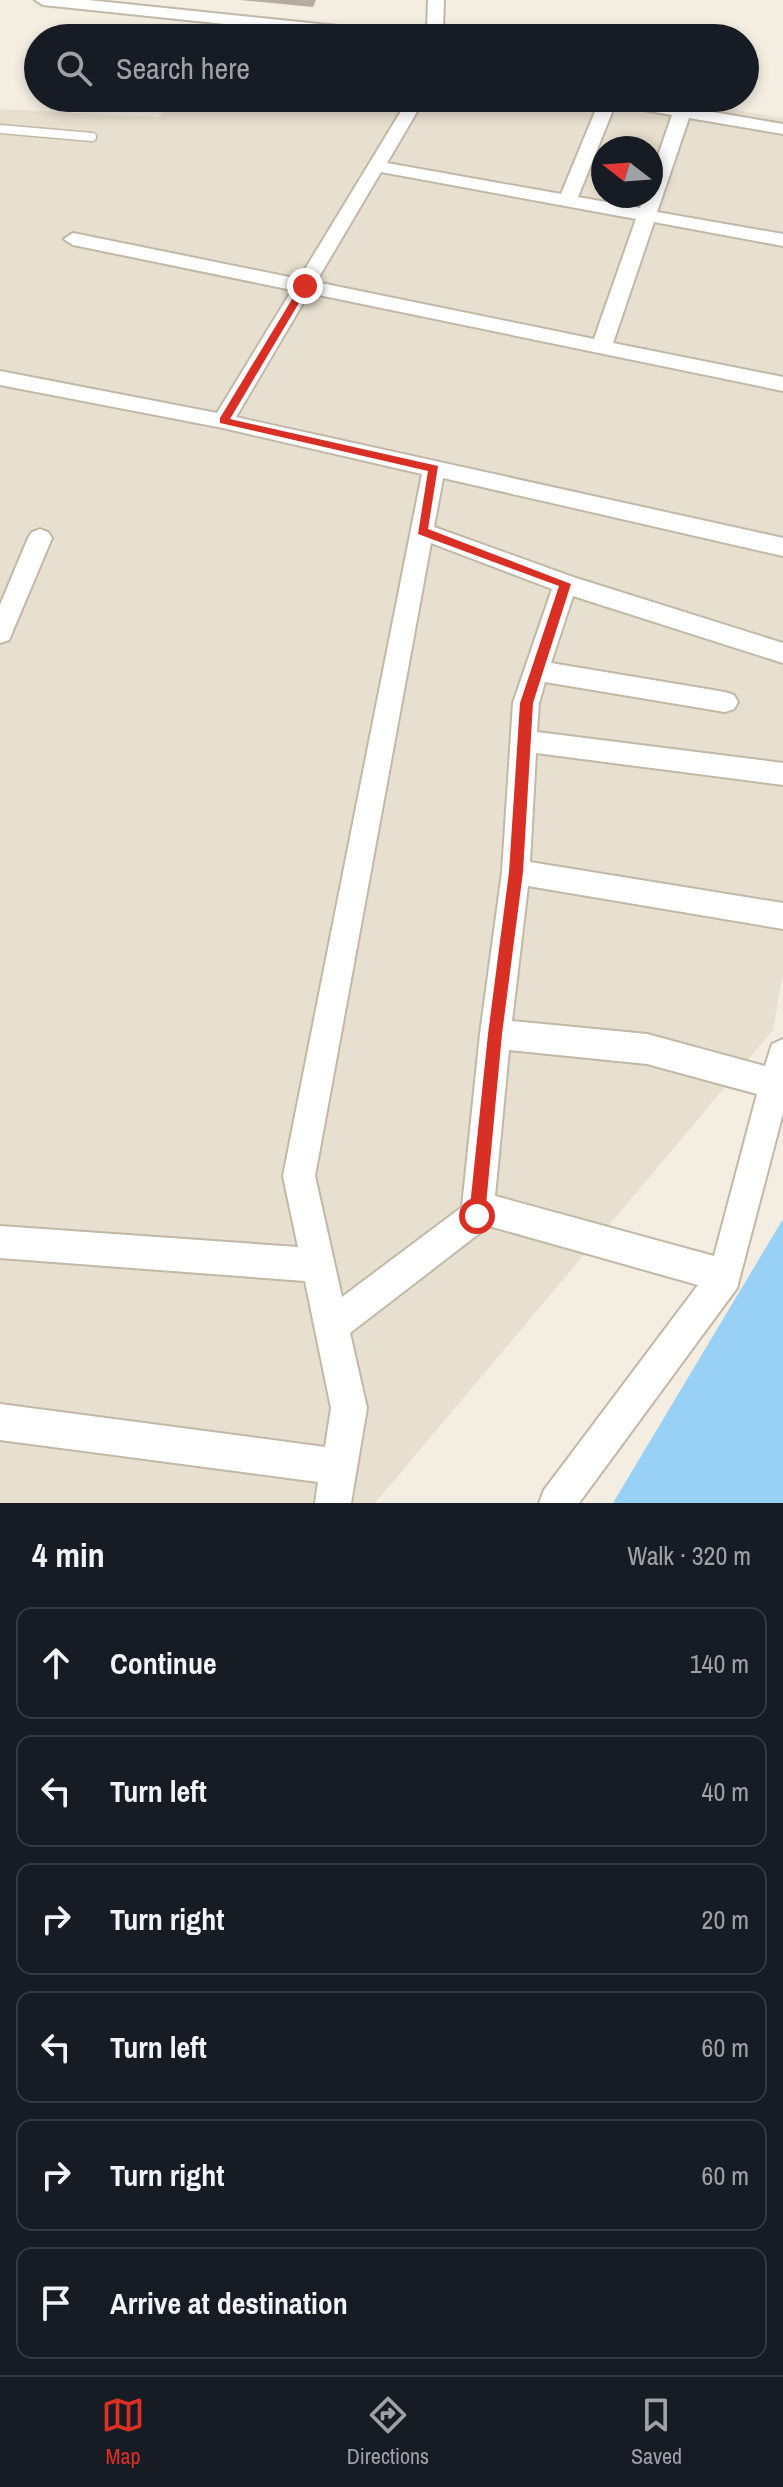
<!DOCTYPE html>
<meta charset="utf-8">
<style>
:root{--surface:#171b24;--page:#242831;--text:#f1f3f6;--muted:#9ea1a6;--line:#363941;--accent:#d93025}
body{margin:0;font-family:"Archivo Narrow",sans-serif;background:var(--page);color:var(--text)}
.compass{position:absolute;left:591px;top:136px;width:72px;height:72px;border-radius:50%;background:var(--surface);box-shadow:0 4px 12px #0003;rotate:287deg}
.stop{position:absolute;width:24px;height:24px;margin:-18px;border:6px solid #d93025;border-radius:50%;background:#fff}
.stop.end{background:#d93025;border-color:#fff;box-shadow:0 2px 8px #0008}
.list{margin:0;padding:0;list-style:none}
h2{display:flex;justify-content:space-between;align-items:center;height:104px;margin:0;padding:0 32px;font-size:34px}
h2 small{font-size:26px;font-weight:400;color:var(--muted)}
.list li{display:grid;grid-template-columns:52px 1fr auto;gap:24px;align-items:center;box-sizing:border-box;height:112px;margin:0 16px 16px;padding:0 16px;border:2px solid var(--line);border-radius:16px}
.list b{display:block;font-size:30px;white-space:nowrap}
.list em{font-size:26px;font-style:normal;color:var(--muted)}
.icon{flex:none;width:44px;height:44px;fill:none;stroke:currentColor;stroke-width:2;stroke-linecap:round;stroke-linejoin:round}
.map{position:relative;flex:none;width:783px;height:1503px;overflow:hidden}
.search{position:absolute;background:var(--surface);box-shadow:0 4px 12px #0003;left:24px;right:24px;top:24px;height:88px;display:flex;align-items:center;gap:20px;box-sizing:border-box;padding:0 28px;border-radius:44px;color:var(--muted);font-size:30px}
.sheet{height:872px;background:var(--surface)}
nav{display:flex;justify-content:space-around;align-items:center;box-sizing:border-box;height:112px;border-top:2px solid var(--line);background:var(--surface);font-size:22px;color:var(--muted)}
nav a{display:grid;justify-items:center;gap:4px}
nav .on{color:var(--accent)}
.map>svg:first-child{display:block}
</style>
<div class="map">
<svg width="783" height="1503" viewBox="0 0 783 1503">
<rect width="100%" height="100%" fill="#f3ede2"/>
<!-- residential -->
<g fill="#e7dfcf" fill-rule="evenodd">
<polygon points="216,24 299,38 208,38"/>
<path d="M171,98H664L783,118V972L773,1030L375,1503H0V109L159,117ZM603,148H651V196H603Z"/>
</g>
<!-- water -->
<polygon fill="#98d0f6" points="783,1219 783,1503 613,1503"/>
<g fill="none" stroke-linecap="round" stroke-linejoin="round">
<!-- lane casing -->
<g stroke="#c1b8a7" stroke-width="11">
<polyline id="lane" points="0,129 92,137"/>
</g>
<!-- street casing -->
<g stroke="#c1b8a7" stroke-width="4">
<g id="street">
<polygon points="35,0 88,0 406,33 414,38 360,38 43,5"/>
<polygon points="428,0 444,0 443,29 436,38 415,38 427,29"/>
<path d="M409,98H425L387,163L561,194L599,102L594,98H632L783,124V134L689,118L657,212L783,234V246L654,222L613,343L783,377V391L309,293L236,417L783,538V556L443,478L434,527L573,577L783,643V663L573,596L551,663L725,692L734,695L738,702L734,709L725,712L545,682L539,703L537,732L783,763V785L536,753L530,862L783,903V929L528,886L512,1021L647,1034L765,1066L772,1044L783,1039V1113L737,1288L579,1503H539L544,1490L698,1285L489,1226L350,1333L367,1408L351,1503H315L318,1482L0,1440V1404L325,1447L331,1408L305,1281L0,1258V1226L298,1247L283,1176L422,474L223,428L0,385V371L217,413L292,290L73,245L64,239L73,233L299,279ZM615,105L672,115L651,176V196H644L640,208L578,197ZM381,172L636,219L594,339L316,282ZM431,543L552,589L513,703L502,872L480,1034L462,1207L342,1297L315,1176ZM509,1050L647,1064L757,1094L714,1256L495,1196Z"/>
<polygon points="40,529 48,532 52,538 12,633 9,640 0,643 0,605 28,538 32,532"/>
</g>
</g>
<!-- lane -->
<use href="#lane" stroke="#fff" stroke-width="8"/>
<!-- street -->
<use href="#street" fill="#fff" fill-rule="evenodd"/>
</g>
<!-- wall -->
<polygon fill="#b6ad9d" points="240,0 316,0 313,7"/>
<!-- route -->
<polygon fill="#d93025" points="305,283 309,286 230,419 438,466 428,529 571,584 533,703 523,872 502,1034 485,1216 477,1224 469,1216 488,1034 509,872 520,703 559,586 418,534 428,471 220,423 220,418 300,286"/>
</svg>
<svg class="compass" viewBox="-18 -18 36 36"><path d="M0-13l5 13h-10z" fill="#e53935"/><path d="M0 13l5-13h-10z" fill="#9ea1a6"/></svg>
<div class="stop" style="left:477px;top:1216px"></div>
<div class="stop end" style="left:305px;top:286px"></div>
<div class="search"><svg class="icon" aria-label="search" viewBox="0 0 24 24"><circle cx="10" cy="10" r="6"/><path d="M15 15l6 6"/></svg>Search here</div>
</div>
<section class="sheet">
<h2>4 min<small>Walk · 320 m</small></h2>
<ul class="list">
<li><svg class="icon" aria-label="ahead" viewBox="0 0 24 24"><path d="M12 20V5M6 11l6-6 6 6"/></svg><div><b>Continue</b></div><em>140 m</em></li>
<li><svg class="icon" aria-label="left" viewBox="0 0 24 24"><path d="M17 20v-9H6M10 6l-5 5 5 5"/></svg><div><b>Turn left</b></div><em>40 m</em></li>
<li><svg class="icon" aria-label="right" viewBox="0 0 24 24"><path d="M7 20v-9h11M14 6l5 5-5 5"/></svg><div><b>Turn right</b></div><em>20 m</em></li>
<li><svg class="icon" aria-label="left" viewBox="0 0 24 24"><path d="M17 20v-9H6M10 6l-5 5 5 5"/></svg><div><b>Turn left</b></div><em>60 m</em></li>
<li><svg class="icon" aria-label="right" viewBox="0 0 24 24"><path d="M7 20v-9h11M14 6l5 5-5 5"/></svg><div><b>Turn right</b></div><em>60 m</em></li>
<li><svg class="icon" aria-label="arrive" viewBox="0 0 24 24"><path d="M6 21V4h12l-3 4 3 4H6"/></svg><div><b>Arrive at destination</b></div></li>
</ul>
</section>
<nav>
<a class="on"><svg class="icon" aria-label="map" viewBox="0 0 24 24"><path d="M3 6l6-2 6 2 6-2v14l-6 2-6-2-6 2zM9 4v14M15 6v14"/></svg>Map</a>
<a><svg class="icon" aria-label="directions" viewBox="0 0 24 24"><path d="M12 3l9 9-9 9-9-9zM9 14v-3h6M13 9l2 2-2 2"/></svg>Directions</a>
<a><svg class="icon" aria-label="saved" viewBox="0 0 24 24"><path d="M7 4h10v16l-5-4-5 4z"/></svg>Saved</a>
</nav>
